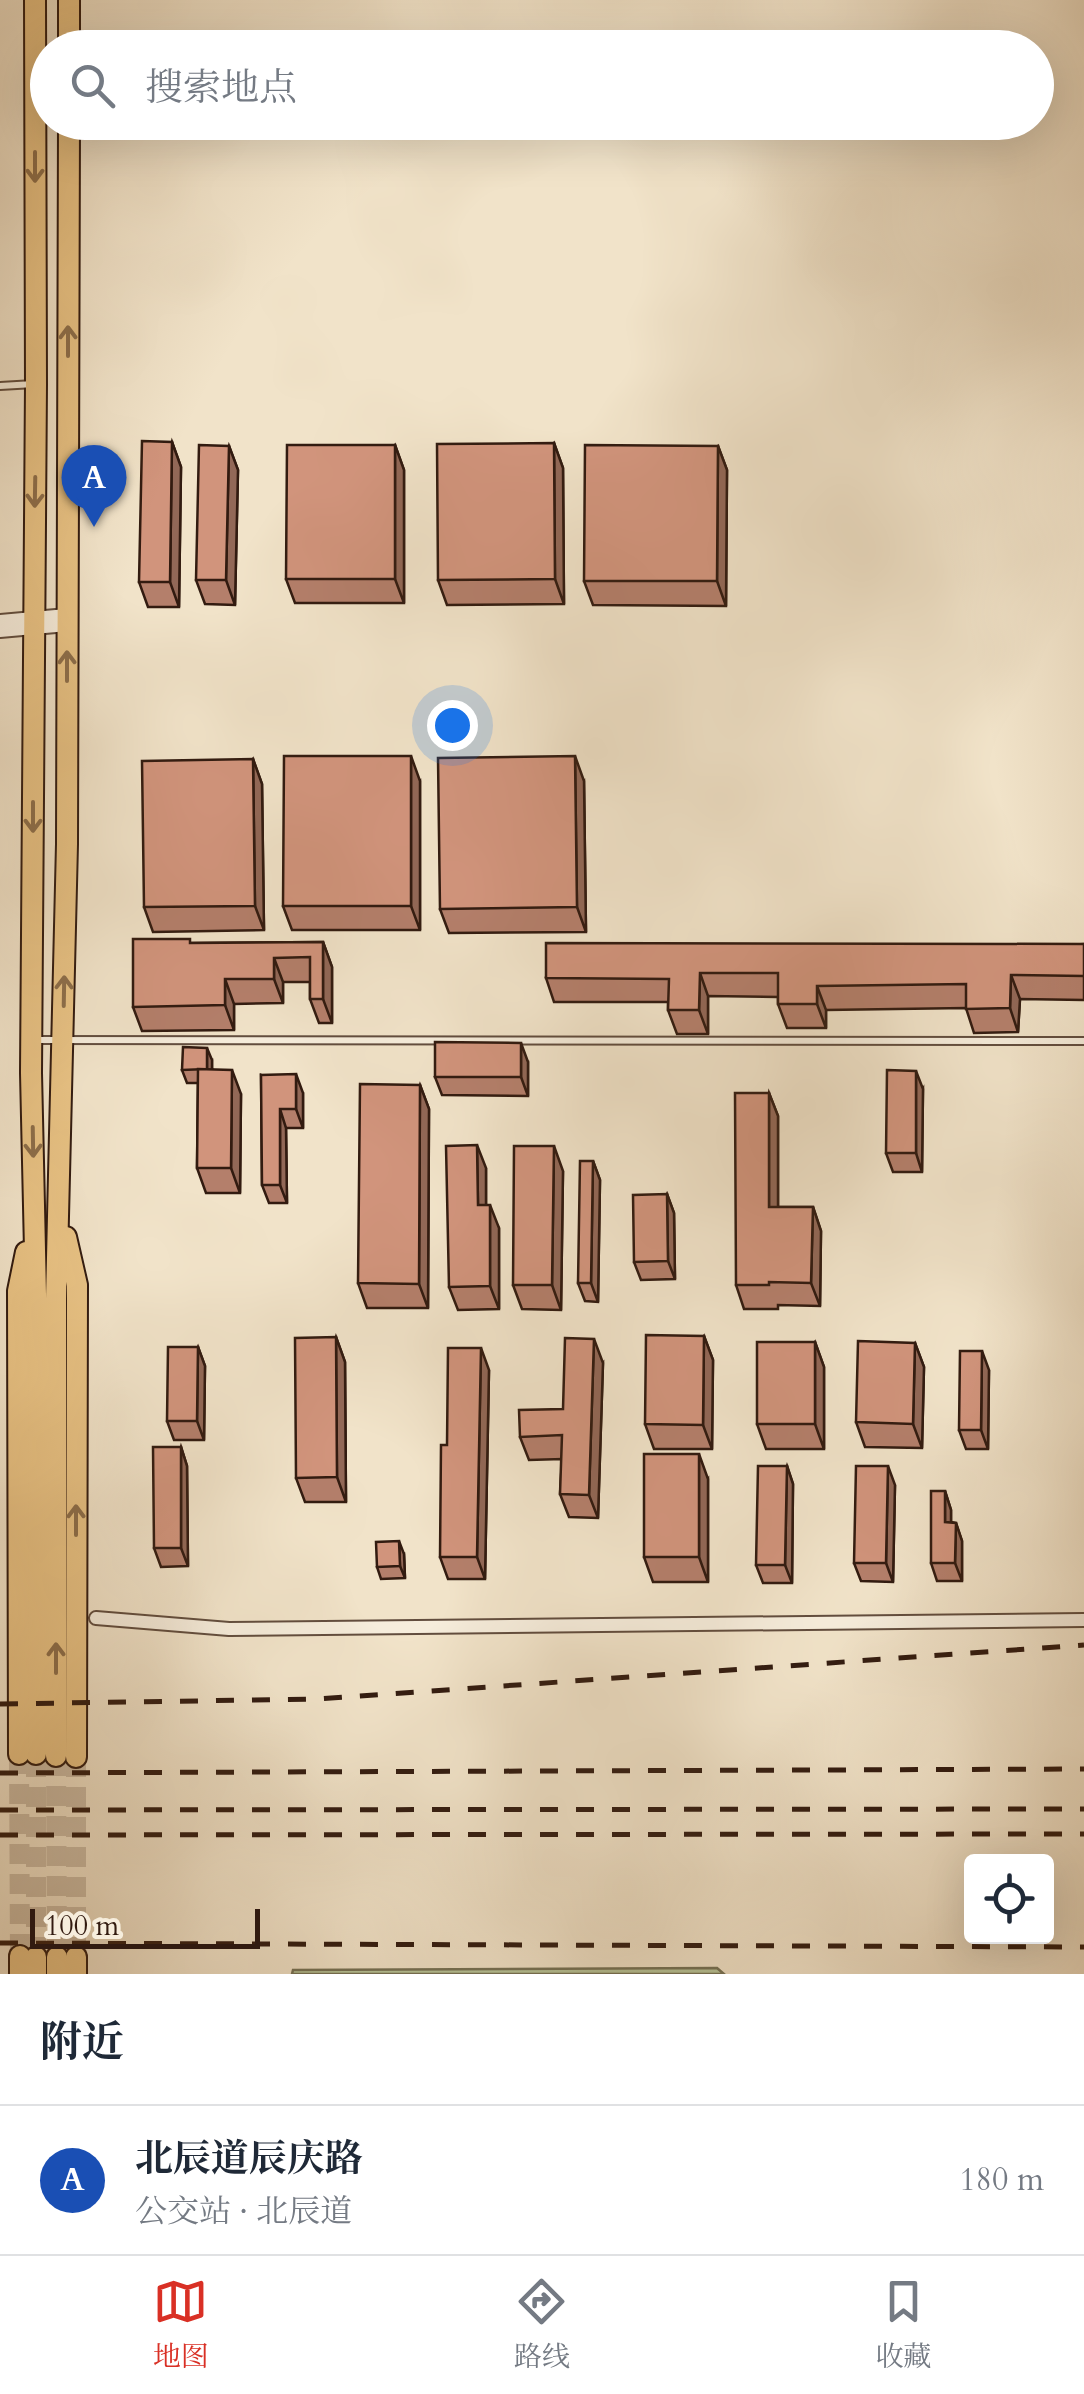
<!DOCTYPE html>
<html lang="zh">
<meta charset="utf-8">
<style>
:root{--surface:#fff;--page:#f6f6f7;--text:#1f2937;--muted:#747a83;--line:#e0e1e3;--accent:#d93025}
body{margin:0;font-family:Cardo,"Noto Serif SC",serif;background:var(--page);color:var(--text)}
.controls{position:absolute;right:30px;bottom:30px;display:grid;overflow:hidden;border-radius:10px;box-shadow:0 10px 40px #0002}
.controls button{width:90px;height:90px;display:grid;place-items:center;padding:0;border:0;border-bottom:2px solid var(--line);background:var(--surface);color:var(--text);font:50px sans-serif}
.scale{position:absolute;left:30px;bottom:25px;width:230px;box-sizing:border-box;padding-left:10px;border:5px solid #321b10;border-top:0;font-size:28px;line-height:35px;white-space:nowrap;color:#321b10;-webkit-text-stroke:8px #f6eddc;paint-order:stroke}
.you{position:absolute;left:452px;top:725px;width:35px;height:35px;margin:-25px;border:8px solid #fff;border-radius:50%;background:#1a73e8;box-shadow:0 0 0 15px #1a73e833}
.badge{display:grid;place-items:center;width:65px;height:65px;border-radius:50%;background:var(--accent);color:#fff;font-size:32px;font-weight:700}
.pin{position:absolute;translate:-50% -82px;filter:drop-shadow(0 2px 5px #0008)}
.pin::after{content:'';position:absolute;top:52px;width:35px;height:30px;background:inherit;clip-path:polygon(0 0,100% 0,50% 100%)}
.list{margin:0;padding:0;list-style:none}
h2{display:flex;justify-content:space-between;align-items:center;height:130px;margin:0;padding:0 40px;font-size:42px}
h2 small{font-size:32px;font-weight:400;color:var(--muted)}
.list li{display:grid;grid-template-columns:65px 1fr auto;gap:30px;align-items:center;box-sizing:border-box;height:150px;padding:0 40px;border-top:2px solid var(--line)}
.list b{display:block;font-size:38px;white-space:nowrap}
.list p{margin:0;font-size:32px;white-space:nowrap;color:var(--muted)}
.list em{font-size:32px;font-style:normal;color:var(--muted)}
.icon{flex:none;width:55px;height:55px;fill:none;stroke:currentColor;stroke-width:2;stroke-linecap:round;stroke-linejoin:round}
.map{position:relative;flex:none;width:1084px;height:1974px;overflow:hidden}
.search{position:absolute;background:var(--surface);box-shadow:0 10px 40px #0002;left:30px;right:30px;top:30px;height:110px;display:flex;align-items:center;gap:25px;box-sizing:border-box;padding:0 35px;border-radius:55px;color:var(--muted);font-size:38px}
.sheet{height:280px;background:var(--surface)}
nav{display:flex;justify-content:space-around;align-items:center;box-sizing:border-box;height:140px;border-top:2px solid var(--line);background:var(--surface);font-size:28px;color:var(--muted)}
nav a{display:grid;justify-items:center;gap:5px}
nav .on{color:var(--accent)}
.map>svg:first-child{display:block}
</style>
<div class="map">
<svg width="1084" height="1974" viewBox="0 0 1084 1974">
<rect width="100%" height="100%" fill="#f1e3c9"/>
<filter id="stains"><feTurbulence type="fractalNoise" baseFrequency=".002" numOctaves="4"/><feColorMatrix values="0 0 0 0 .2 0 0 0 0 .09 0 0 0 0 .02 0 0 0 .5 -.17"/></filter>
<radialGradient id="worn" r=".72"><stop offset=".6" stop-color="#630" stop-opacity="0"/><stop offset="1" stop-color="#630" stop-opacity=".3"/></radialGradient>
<!-- green -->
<polygon fill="#b6c499" stroke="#747054" stroke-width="2.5" points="717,1968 724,1974 292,1974 293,1970"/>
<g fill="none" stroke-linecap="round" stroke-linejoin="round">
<!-- primary-tunnel -->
<g stroke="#cbbba4" stroke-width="20" stroke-dasharray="20 10" stroke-linecap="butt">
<polyline points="19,1754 20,1956"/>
<polyline points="56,1756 57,1957"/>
<polyline points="76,1757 76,1957"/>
<polyline points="36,1957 36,1754"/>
</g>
<!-- service casing -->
<g stroke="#624d3e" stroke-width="10">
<g id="service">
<polyline points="0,386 34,384"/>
<polyline points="33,1040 1084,1041"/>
</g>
</g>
<!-- minor casing -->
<g stroke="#624d3e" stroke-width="16">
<g id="minor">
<polyline points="0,621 67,615"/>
<polyline points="0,631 67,625"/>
<polyline points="96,1618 229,1629 1084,1620"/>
</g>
</g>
<!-- primary casing -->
<g stroke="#321b10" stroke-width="24">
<g id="primary">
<polyline points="35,0 36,384 31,1073 36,1294 36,1754"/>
<polyline points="69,48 69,0"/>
<polyline points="66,1237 77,1285 76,1757"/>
<polyline points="19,1754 18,1291 26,1252"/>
<polyline points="56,1756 56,1299 67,844 69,122"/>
<polyline points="20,1956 20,1974"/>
<polyline points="57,1957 57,1974"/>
<polyline points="76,1957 76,1974"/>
<polyline points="36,1974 36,1957"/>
</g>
</g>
<!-- service -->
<use href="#service" stroke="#f6eddc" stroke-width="6"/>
<!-- minor -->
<use href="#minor" stroke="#f6eddc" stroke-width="12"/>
<!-- primary -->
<use href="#primary" stroke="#e8c284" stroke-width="20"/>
<!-- rail -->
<g stroke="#321b10" stroke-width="5" stroke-dasharray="18 18" stroke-linecap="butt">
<polyline points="0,1704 318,1699 1084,1645"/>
<polyline points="0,1773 1084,1769"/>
<polyline points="0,1810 1084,1809"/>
<polyline points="0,1835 1084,1834"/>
<polyline points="0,1943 1084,1947"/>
</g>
</g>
<!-- wall -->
<g fill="#b47f6b" stroke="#321b10" stroke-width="2.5">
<polygon points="172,442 181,467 179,607 148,607 139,582"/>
<polygon points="554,443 563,468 564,604 447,605 438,580"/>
<polygon points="395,445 404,470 404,603 295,603 286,579"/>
<polygon points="229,446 238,470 235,605 205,604 196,580"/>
<polygon points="718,446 727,470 726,606 593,605 584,581"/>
<polygon points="253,759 262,784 264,930 153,932 144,907"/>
<polygon points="420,781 420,930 292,930 283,906"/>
<polygon points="584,781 586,932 449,933 440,909"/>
<polygon points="323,942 332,967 332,1023 319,1023 310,999 310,982 283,982 283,1003 234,1004 234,1030 142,1031 133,1007 191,943"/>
<polygon points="1084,944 1084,1000 1020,999 1018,1032 974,1033 966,1008 826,1010 826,1028 787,1028 778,1004 778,997 708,996 708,1034 677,1034 668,1010 668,1002 554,1002 546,978"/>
<polygon points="212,1060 212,1069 241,1094 240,1193 206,1193 197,1168 198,1083 187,1083 182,1070"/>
<polygon points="528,1062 528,1096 442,1095 435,1077"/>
<polygon points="261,1075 303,1093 303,1128 286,1128 287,1203 269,1203 262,1185"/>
<polygon points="420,1085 429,1109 428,1308 367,1308 358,1283"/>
<polygon points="923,1089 922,1172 893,1172 886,1153"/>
<polygon points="769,1093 778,1116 778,1207 813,1207 821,1231 820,1306 778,1305 778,1309 744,1309 736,1285"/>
<polygon points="593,1161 600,1180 598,1302 585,1301 578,1283"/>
<polygon points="486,1168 486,1205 499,1228 499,1309 458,1310 449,1287"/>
<polygon points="563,1171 561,1310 522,1309 513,1285"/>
<polygon points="667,1194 674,1213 675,1279 641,1280 634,1262"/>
<polygon points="704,1336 713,1360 712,1449 654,1449 645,1424"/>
<polygon points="336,1337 345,1362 346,1502 305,1502 296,1478"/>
<polygon points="815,1342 824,1367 824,1449 766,1449 757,1424"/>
<polygon points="915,1343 924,1367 922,1448 865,1447 856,1422"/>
<polygon points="198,1347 205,1366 204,1440 174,1440 167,1421"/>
<polygon points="603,1363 598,1518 569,1517 560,1494 562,1459 529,1460 520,1437 563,1409"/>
<polygon points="489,1370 485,1579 448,1579 440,1557"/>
<polygon points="989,1370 988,1449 966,1449 959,1430"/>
<polygon points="181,1447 187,1466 188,1566 161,1567 154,1548"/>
<polygon points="787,1466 793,1484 792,1583 763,1583 756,1565"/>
<polygon points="708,1479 708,1582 653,1582 644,1557"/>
<polygon points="895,1485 893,1582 861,1581 854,1563"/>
<polygon points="945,1491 951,1510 951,1522 956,1523 962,1541 962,1581 937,1581 931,1563"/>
<polygon points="404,1554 405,1578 381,1579 377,1567"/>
</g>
<!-- shaded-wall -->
<g fill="#926857" stroke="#321b10" stroke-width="2.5">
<polygon points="172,442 181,467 179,607 170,582"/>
<polygon points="554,443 563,468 564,604 555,579"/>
<polygon points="395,445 404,470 404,603 395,579"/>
<polygon points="229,446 238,470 235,605 226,580"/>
<polygon points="718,446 727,470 726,606 717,581"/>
<polygon points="411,756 420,781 420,930 411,906"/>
<polygon points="575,756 584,781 586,932 577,907"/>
<polygon points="253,759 262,784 264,930 255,906"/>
<polygon points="323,942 332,967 332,1023 323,999"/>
<polygon points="274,958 283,982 283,1003 274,979"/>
<polygon points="700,973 708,996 708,1034 699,1010"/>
<polygon points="1011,975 1020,999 1018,1032 1010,1008"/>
<polygon points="225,979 234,1004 234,1030 225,1005"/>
<polygon points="817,986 826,1010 826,1028 817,1004"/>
<polygon points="521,1043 528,1062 528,1096 521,1077"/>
<polygon points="207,1048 212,1060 212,1083 207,1070"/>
<polygon points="232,1070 241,1094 240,1193 231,1168"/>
<polygon points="916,1071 923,1089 922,1172 916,1153"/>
<polygon points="296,1074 303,1093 303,1128 296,1109"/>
<polygon points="420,1085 429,1109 428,1308 419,1284"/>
<polygon points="769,1093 778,1116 778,1230 769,1207"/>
<polygon points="280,1109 286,1128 287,1203 280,1185"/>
<polygon points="477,1145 486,1168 486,1228 478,1205"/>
<polygon points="554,1146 563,1171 561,1310 552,1285"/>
<polygon points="593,1161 600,1180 598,1302 591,1283"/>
<polygon points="667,1194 674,1213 675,1279 668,1261"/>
<polygon points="490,1205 499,1228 499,1309 490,1286"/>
<polygon points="813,1207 821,1231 820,1306 811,1283"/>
<polygon points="704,1336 713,1360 712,1449 703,1425"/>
<polygon points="336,1337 345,1362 346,1502 337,1477"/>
<polygon points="594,1339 603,1363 598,1518 589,1495"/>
<polygon points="815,1342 824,1367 824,1449 815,1424"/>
<polygon points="915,1343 924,1367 922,1448 913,1424"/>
<polygon points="198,1347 205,1366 204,1440 197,1421"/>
<polygon points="481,1348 489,1370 485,1579 477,1557"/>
<polygon points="982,1351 989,1370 988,1449 981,1430"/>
<polygon points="181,1447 187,1466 188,1566 181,1548"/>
<polygon points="699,1454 708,1479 708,1582 699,1557"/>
<polygon points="787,1466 793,1484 792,1583 785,1565"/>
<polygon points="888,1466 895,1485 893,1582 886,1563"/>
<polygon points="945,1491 951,1510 951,1541 945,1522"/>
<polygon points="956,1523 962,1541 962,1581 955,1563"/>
<polygon points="399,1541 404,1554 405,1578 400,1566"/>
</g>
<!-- building -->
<g fill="#d1947c" stroke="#321b10" stroke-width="2.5">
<polygon points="142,441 172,442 170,582 139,582"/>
<polygon points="554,443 555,579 438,580 437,444"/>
<polygon points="199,445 229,446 226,580 196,580"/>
<polygon points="287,445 395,445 395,579 286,579"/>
<polygon points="585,445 718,446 717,581 584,581"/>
<polygon points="284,756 411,756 411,906 283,906"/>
<polygon points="575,756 577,907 440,909 438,758"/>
<polygon points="253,759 255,906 144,907 142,761"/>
<polygon points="133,939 190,939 190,943 323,942 323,999 310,999 310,957 274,958 274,979 225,979 225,1005 133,1007"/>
<polygon points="546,943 1084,944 1084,976 1011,975 1010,1008 966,1009 966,984 817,986 817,1004 778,1004 778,973 700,973 699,1010 668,1010 669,979 546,978"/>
<polygon points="435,1042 521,1043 521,1077 435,1077"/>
<polygon points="183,1047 207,1048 207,1069 182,1070"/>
<polygon points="198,1069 232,1070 231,1168 197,1168"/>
<polygon points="887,1070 916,1071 916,1153 886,1153"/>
<polygon points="296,1074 296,1109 280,1109 280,1185 262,1185 261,1075"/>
<polygon points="360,1084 420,1085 419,1284 358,1283"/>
<polygon points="735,1093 769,1093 769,1207 813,1207 811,1283 769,1282 769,1285 736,1285"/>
<polygon points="477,1145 478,1205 490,1205 490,1286 449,1287 446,1146"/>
<polygon points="514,1146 554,1146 552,1285 513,1285"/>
<polygon points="580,1161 593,1161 591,1283 578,1283"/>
<polygon points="667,1194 668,1261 634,1262 633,1195"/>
<polygon points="646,1335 704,1336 703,1425 645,1424"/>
<polygon points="336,1337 337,1477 296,1478 295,1338"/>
<polygon points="565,1338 594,1339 589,1495 560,1494 562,1435 520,1437 519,1410 563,1409"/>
<polygon points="858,1341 915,1343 913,1424 856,1422"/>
<rect x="757" y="1342" width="58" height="82"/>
<polygon points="168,1347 198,1347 197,1421 167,1421"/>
<polygon points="448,1348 481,1348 477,1557 440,1557 441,1445 447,1445"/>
<polygon points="960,1351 982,1351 981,1430 959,1430"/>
<polygon points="153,1447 181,1447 181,1548 154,1548"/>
<rect x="644" y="1454" width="55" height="103"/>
<polygon points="758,1466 787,1466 785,1565 756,1565"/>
<polygon points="856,1466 888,1466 886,1563 854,1563"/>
<polygon points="931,1491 945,1491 945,1522 956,1523 955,1563 931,1563"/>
<polygon points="399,1541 400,1566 377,1567 376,1542"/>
</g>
<!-- one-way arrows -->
<defs><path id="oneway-shaft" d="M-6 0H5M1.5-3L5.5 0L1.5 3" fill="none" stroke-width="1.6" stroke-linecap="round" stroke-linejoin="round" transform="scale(2.5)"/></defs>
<g stroke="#8d6e4a">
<use href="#oneway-shaft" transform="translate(35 167) rotate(90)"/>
<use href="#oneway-shaft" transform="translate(68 341) rotate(-90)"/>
<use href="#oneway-shaft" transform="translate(35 492) rotate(91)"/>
<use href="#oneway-shaft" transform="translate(67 666) rotate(-90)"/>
<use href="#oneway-shaft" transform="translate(33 817) rotate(90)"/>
<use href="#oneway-shaft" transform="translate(64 991) rotate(-89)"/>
<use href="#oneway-shaft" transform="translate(33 1142) rotate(89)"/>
<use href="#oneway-shaft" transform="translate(76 1520) rotate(-90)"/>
<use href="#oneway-shaft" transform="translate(56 1658) rotate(-90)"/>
</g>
<rect width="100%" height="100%" filter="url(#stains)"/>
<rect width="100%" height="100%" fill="url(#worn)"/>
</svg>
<div class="controls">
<button><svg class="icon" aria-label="locate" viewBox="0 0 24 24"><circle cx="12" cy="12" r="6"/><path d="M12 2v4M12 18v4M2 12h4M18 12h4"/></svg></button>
</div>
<div class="scale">100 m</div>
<div class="you"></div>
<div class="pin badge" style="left:94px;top:527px;background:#1a4fb4">A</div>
<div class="search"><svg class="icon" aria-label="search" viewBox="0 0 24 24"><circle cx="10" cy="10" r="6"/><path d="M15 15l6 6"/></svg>搜索地点</div>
</div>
<section class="sheet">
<h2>附近<small></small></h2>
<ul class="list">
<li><span class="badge" style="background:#1a4fb4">A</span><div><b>北辰道辰庆路</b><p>公交站 · 北辰道</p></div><em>180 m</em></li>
</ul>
</section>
<nav>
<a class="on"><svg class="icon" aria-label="map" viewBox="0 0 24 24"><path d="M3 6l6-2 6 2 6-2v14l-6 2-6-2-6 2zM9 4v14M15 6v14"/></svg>地图</a>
<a><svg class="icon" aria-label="directions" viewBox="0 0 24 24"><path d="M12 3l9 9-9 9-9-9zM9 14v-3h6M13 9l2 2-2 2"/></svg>路线</a>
<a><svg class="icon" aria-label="saved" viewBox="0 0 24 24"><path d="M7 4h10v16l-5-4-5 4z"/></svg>收藏</a>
</nav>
